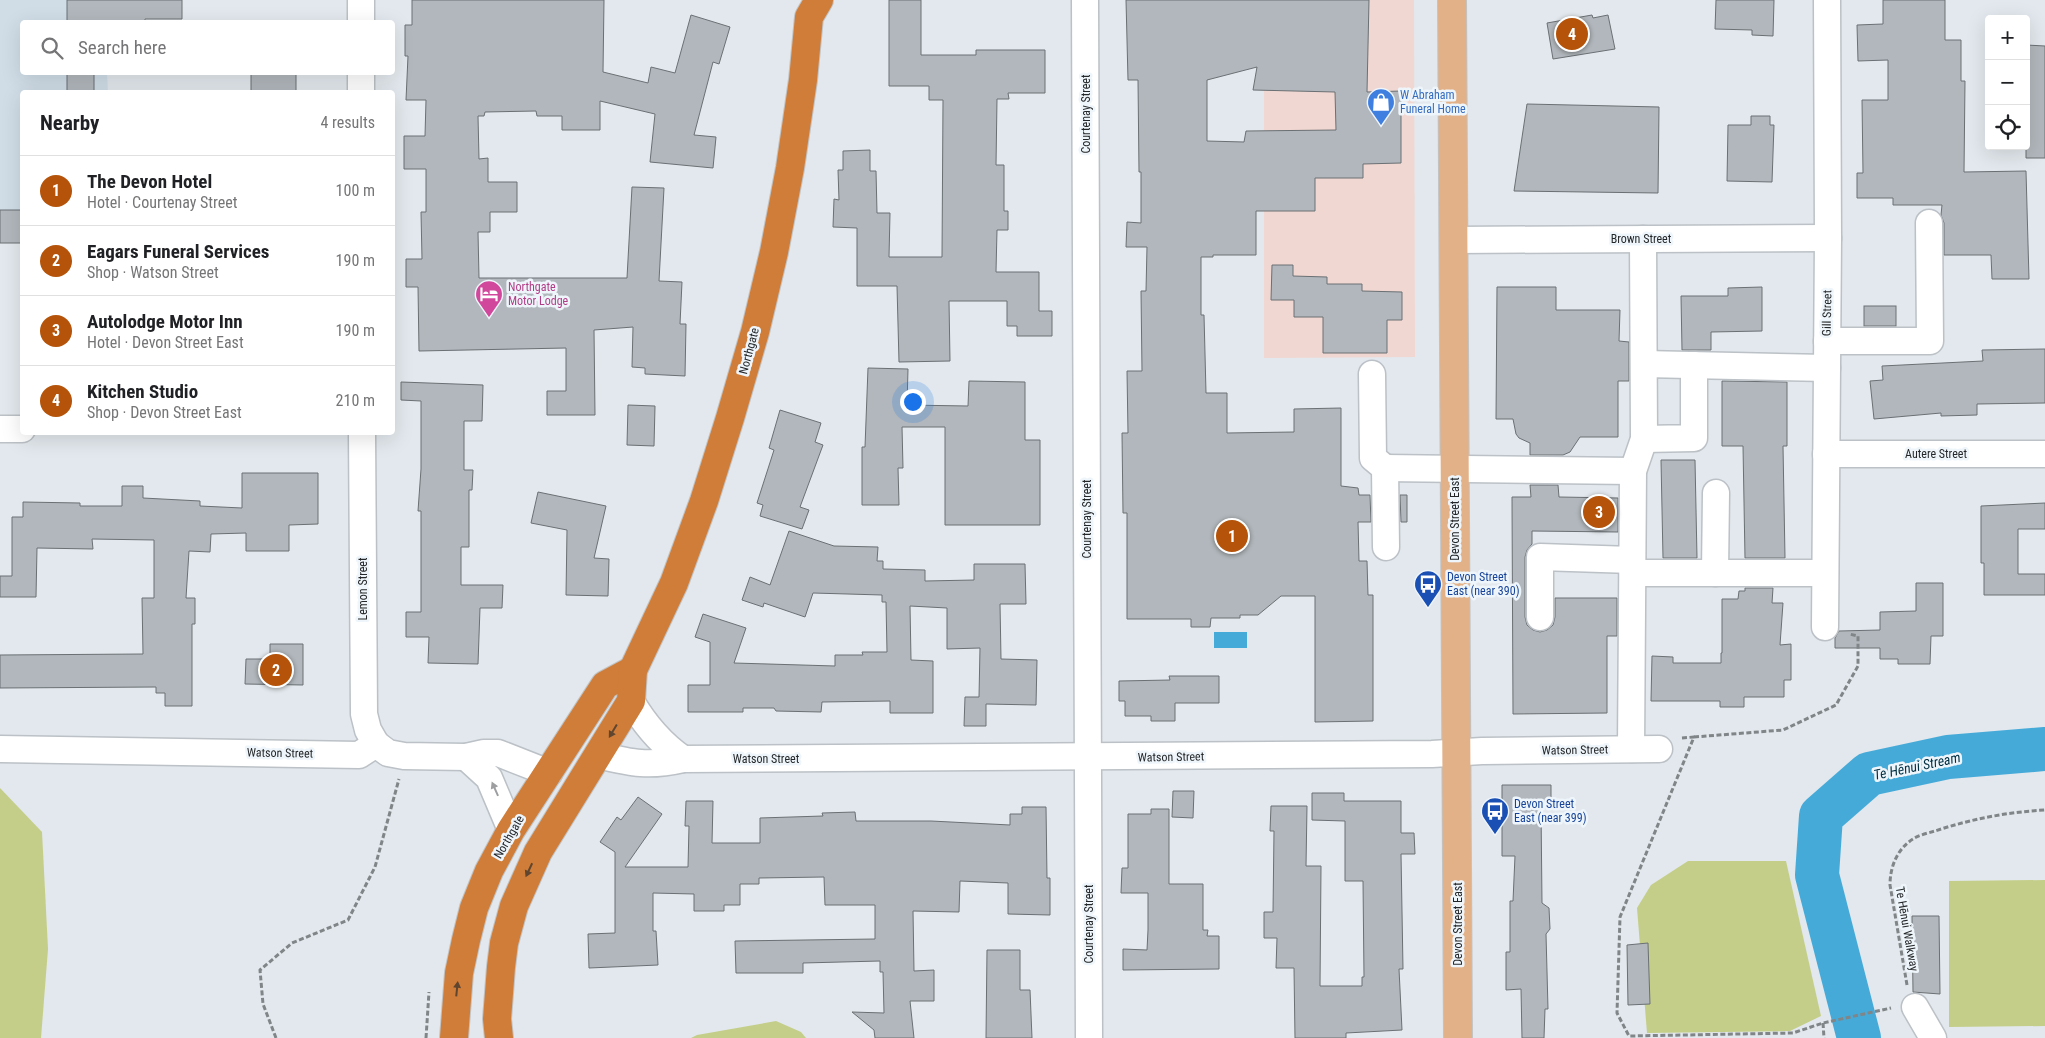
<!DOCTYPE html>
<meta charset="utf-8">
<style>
:root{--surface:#fff;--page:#f2f2f2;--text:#202124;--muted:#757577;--line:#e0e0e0;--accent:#b45309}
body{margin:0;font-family:"Roboto Condensed",sans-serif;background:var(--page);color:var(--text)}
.controls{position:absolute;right:15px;top:15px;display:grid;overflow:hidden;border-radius:5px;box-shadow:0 5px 20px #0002}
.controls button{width:45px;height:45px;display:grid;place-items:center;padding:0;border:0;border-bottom:1px solid var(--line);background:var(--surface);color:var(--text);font:25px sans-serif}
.you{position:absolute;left:912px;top:401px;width:18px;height:18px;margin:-12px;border:4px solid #fff;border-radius:50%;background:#1a73e8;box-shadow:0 0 0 8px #1a73e833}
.badge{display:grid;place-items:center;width:32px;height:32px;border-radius:50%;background:var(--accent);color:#fff;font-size:16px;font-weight:700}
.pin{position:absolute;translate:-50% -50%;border:2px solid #fff;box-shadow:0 1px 5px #0006}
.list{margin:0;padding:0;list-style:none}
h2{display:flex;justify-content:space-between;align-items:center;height:65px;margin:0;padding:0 20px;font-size:21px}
h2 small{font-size:16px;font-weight:400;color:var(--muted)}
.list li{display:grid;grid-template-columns:32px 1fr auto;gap:15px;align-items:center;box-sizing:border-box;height:70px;padding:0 20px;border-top:1px solid var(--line)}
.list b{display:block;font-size:19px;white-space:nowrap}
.list p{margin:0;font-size:16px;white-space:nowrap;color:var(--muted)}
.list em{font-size:16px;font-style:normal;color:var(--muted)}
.icon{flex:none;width:28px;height:28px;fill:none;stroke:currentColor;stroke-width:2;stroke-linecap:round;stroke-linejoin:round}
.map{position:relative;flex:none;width:2045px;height:1038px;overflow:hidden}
.search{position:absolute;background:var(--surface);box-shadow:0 5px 20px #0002;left:20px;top:20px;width:375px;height:55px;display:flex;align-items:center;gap:12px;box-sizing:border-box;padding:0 18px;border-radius:5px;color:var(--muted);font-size:19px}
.panel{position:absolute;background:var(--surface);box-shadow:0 5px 20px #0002;left:20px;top:90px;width:375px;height:345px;border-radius:5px}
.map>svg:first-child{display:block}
</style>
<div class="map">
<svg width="2045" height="1038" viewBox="0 0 2045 1038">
<rect width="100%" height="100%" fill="#e2e8ed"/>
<!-- commercial -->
<polygon fill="#f1d7d1" points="1264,0 1414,0 1415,357 1264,358"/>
<!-- built -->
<polygon fill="#d0dde7" points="0,0 104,0 105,22 22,22 22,72 107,73 108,92 22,92 22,219 0,219"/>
<!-- green -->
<g fill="#c4ce89">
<polygon points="0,788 42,832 48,949 41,1038 0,1038"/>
<polygon points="1688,861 1786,861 1821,1016 1790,1031 1647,1033 1637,908 1651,885"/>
<polygon points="2045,880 2045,1026 1949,1027 1949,881"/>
<polygon points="776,1021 801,1032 806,1038 691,1038 697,1035"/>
</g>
<!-- water -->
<rect fill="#46aad9" x="1214" y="632" width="33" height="16"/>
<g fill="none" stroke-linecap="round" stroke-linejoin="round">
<!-- river -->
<polyline stroke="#46aad9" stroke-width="44" points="1859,1038 1817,875 1821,816 1869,774 1948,757 2045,749"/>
</g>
<!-- building -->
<g fill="#b1b7bc" stroke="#6a7074" fill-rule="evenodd">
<polygon points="67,0 182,0 182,19 145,19 145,22 67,22"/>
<polygon points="412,0 604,0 603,72 648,83 651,67 675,73 691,15 730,27 719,64 713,62 694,135 716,137 713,168 650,162 655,114 600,101 600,130 562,130 562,116 537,116 536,111 485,112 484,116 478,116 479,159 488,158 488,182 517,182 517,212 490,212 490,232 478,232 479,278 627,278 632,187 664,188 659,281 682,282 680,324 686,324 685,376 645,374 645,368 632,367 633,327 594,330 595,415 547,415 547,391 566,391 566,348 419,351 418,287 406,287 406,259 422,259 421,212 426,212 426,169 404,169 404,136 425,136 426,100 406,100 408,56 405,56 405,25 412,25"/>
<polygon points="889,0 921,0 921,55 976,55 976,50 1045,50 1045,93 1008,93 1009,99 997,99 996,165 1004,165 1004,211 1008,211 1008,230 997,230 996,272 1039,272 1039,311 1052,311 1052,336 1017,336 1017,326 1007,326 1007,301 949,301 950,361 899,362 897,286 857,286 857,228 833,227 834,199 839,200 838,170 843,170 843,151 870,150 870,171 876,171 877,213 890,213 889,257 942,257 943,100 929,100 929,86 889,86"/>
<path d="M1126,0H1369L1367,92L1401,91V163L1363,164V178H1315V211H1256V255H1213V257H1201V315H1204L1206,393H1227V433L1294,432V409L1341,408V486L1358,488L1359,495H1370L1371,522H1358L1359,561H1367L1368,595H1373V721L1315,722V596H1281L1258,615H1240V618H1211L1210,627H1191V619H1127V513H1123L1122,433H1128L1127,371H1142L1141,291H1146L1147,247H1126L1127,222L1141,223V172H1139L1138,80H1128ZM1257,67L1253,90L1335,92L1336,130L1246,131L1244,142L1207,141V80Z"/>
<polygon points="1716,0 1774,0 1773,36 1752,35 1752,30 1715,29"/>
<polygon points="1883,0 1945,0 1945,40 1961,40 1961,81 1965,81 1964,172 2026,171 2029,279 1992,279 1991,255 1944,255 1944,223 1941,215 1942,205 1893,205 1893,198 1857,198 1857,173 1863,173 1862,100 1888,100 1888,60 1858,61 1857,25 1883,24"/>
<polygon points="1592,15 1593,18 1608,15 1615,49 1553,59 1547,23"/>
<polygon points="2026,45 2045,46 2045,158 2026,158"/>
<rect x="67" y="72" width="27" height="20"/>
<rect x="251" y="72" width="45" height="20"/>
<polygon points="1527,104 1659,107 1658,193 1514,191"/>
<polygon points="1751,116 1770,116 1770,125 1774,125 1772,182 1727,181 1728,125 1751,125"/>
<rect x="0" y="210" width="22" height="33"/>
<polygon points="1272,265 1293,265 1293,276 1327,277 1327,284 1362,284 1362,291 1402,292 1402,320 1387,320 1387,353 1323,353 1323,317 1294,317 1294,300 1271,300"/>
<polygon points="1497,287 1556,287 1556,310 1620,310 1619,341 1629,342 1629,381 1618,381 1618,437 1580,437 1570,452 1563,455 1530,455 1530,443 1519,438 1516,434 1513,419 1496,419"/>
<polygon points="1762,287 1762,331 1711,332 1711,350 1682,350 1681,296 1728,296 1728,288"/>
<rect x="1864" y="306" width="32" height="20"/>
<polygon points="2045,349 2045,403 1977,404 1977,415 1941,416 1941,413 1874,419 1870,381 1883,380 1882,366 1983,361 1982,350"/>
<polygon points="868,368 908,369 907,405 968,406 969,381 1025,382 1025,440 1040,440 1040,525 945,525 945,427 902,427 903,468 898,468 899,505 862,505 862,447 865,447"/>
<polygon points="1722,381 1787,382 1787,446 1783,446 1785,558 1745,558 1743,446 1722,446"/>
<polygon points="401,382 483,385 482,421 464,421 464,470 473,470 472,490 469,490 469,547 461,547 461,585 503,585 502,608 480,608 478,664 428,663 429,637 406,637 406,612 421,612 421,511 418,511 421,469 421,401 401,400"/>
<polygon points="628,405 655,406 654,446 627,445"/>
<polygon points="780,410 821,423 815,442 823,445 800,507 809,510 802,529 760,516 763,505 757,503 774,450 769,448"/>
<polygon points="1661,460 1695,460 1697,558 1663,558"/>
<polygon points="242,473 318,473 318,524 289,525 289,551 246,551 246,533 211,534 210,552 189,551 186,598 195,598 195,624 192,624 192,706 165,706 165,693 156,693 156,687 0,688 0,655 143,654 142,598 154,598 154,540 92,539 93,549 37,548 36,597 0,597 0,576 12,576 12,517 23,517 23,502 80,503 80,506 122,506 122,486 143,486 143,498 200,501 200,506 242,508"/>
<polygon points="1530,485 1558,485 1559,497 1618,498 1618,532 1532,531 1532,544 1527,550 1525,557 1525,617 1527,625 1533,630 1540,632 1547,630 1553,625 1555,617 1555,598 1617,598 1617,636 1607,636 1607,713 1513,714 1512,497 1531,497"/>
<polygon points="538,492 606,506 594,558 609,559 608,596 566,595 567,530 531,523"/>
<polygon points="1400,495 1407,495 1407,522 1401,522"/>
<polygon points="2045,503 2045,529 2018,529 2018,574 2045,574 2045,595 1984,595 1984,563 1981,563 1981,506"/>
<polygon points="789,531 834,546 878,547 877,561 883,561 883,569 925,570 925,581 974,580 974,564 1025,564 1026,604 1000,604 1001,659 1037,660 1036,705 986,704 986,726 964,726 965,697 979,697 980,648 947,649 947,608 910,606 911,660 933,661 933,713 890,713 890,701 822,702 821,712 776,711 774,708 743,708 743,712 688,712 688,685 710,685 710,642 695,637 703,614 746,628 734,663 835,666 835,655 863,655 862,652 887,652 886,602 882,602 882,595 813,593 805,617 764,603 763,607 742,600 750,577 770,585"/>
<polygon points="1916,583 1943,583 1943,636 1931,636 1930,664 1898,664 1898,659 1880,659 1880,648 1835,648 1835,638 1839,631 1880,630 1880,612 1916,611"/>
<polygon points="1745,588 1773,588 1772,603 1783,603 1780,645 1791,644 1791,680 1784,680 1784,697 1744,697 1744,707 1720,707 1720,701 1651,701 1652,656 1673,657 1673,663 1721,663 1721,653 1722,653 1722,599 1738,599 1739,591 1745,591"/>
<polygon points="270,644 303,644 303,685 245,684 246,659 270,659"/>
<polygon points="1169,676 1219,676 1219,703 1175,703 1175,721 1151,721 1151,716 1125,716 1125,701 1119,701 1119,681 1170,680"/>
<polygon points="1502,785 1551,785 1551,808 1541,808 1542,903 1549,908 1550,929 1546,934 1548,1009 1545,1009 1544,1038 1522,1038 1521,989 1506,990 1506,952 1510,952 1510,901 1513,901 1515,856 1502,856"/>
<polygon points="1173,791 1194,791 1193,818 1172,817"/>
<polygon points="1312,793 1344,793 1344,801 1401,801 1401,833 1414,833 1415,854 1401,854 1403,969 1399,969 1402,1030 1346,1033 1346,1038 1295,1038 1294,968 1276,968 1277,938 1264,938 1264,912 1273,912 1274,831 1270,831 1271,806 1307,806 1306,866 1321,866 1320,986 1362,986 1362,977 1364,977 1363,881 1345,881 1345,821 1312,820"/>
<polygon points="638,797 662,814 625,867 688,867 689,826 685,826 686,801 713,801 712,843 760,843 760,818 823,816 822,813 855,812 856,821 931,821 1010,825 1010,814 1022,814 1022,807 1046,807 1047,878 1050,878 1050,915 1008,914 1008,883 960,881 959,912 913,911 914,971 934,970 934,1001 910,1001 914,1038 875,1038 874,1030 852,1012 884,1013 883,972 880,972 880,961 803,963 803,973 736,973 735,941 875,939 875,905 825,905 824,877 759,878 759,884 740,884 740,905 724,905 724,911 694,911 694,894 653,893 653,931 656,931 658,965 589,968 588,934 615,933 615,852 600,842 617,817 621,820"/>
<polygon points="1151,809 1169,809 1169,884 1203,884 1203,930 1208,930 1207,936 1219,936 1219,969 1123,970 1123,949 1147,950 1148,930 1148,893 1121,893 1122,868 1128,868 1128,814 1151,814"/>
<polygon points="1912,916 1939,916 1940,994 1913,992"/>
<polygon points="1648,943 1650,1004 1628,1005 1627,945"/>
<polygon points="987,950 1020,950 1020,990 1030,990 1032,1038 986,1038"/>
</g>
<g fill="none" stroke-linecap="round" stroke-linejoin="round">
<!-- minor casing -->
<g stroke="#bbc1c6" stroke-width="29">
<g id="minor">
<polyline points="361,0 361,22"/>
<polyline points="1085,0 1089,1038"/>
<polyline points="361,72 361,92"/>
<polyline points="1455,240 1828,238"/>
<polyline points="1827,341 1930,341 1929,223"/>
<polyline points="1644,364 1827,368"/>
<polyline points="1372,374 1373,458 1385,468 1386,547"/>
<polyline points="0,429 22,429"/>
<polyline points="362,432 364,714 368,730 376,744"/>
<polyline points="1644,439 1694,438 1694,365"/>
<polyline points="1826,454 2045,454"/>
<polyline points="1385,468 1633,471"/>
<polyline points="1633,573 1825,573"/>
<polyline points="1715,573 1716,493"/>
<polyline points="1540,617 1540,557 1632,560"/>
<polyline points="1825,627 1828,238 1827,0"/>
<path d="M631,701C645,725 660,743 683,759"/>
<polyline points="0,749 359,755 376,744 388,753 404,756 466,757 484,753 498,753 549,773"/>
<polyline points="1631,749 1633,471 1644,439 1643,239"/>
<path d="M598,755C632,763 648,767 683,759L1432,754L1482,751L1659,749"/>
<polyline points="466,757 489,778 511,830"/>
<polyline points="1915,1007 1933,1038"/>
</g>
</g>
<!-- major casing -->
<g stroke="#c2c3c3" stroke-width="30">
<polyline id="major" points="1452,0 1458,1038"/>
</g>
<!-- highway casing -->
<g stroke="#c2c3c3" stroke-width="30">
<g id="highway">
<polyline points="454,1038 459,973 466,940 474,908 489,871 511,830 605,685 633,670"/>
<polyline points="499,1038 497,1019 501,967 504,943 514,906 538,852 631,701 633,670 674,583 704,501 730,418 755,332 774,252 790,168 803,80 809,17 819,0"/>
</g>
</g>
<!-- path -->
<g stroke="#808588" stroke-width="3" stroke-dasharray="5 2.5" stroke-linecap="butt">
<polyline points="1694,737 1783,730 1836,705 1858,666 1858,636 1849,634"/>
<polyline points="1682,738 1694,737 1620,917 1617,1013 1629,1036 1793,1033 1823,1023 1891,1008"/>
<path d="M1907,985L1890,885C1890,867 1897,849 1913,839C1919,835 1928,833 1935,831C1971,819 2008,812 2045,810"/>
<polyline points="1823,1023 1824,1038"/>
<polyline points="276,1038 263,1004 260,970 292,943 348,920 375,867 399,779"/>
<polyline points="426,1038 429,992"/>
</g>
<!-- minor -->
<use href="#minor" stroke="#fff" stroke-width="26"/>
<!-- major -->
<use href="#major" stroke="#e2b188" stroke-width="28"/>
<!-- highway -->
<use href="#highway" stroke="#cf7d39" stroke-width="28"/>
</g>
<!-- one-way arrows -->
<defs><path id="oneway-solid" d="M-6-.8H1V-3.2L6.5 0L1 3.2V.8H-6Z" transform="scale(1.25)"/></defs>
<g fill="#60452f">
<use href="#oneway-solid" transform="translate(613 731) rotate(121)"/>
<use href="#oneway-solid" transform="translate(529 870) rotate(115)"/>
<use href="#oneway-solid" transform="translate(457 989) rotate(-84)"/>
</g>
<use fill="#9c9e9f" href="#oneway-solid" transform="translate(495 789) rotate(-114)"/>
<!-- icons -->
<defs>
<g id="shop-pin" transform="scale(1.4375)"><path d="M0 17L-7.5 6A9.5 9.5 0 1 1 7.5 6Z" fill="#3f7fe0" stroke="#eff6fb"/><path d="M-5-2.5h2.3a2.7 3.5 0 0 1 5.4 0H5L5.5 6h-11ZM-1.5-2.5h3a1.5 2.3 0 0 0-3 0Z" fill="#fff"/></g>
<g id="hotel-pin" transform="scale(1.4375)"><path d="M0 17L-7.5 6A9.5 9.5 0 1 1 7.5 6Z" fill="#d1479c" stroke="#eff6fb"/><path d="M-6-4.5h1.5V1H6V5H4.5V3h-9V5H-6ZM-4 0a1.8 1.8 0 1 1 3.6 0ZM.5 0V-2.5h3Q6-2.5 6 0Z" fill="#fff"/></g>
<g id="bus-pin" transform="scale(1.4375)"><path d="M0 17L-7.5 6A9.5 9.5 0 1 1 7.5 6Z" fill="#1a4fb4" stroke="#eff6fb"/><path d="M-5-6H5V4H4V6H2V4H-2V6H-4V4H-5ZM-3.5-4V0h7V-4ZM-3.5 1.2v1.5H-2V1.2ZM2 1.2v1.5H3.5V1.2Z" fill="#fff"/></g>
</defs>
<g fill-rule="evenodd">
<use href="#shop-pin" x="1381" y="102"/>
<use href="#hotel-pin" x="489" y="294"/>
<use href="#bus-pin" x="1428" y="584"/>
<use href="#bus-pin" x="1495" y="811"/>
</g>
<g text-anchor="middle" stroke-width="5" stroke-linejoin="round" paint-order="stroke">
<!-- shop labels -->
<g font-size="12" fill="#366cbe" stroke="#eff6fb" text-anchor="start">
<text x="1400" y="99">W Abraham<tspan x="1400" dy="14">Funeral Home</tspan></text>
</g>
<!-- street labels -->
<g font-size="12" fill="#242729" stroke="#eff6fb">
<text transform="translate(1086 114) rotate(-90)" y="4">Courtenay Street</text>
<text x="1641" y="243">Brown Street</text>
<text transform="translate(1827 313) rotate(-89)" y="4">Gill Street</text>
<text transform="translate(749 351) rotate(-75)" y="4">Northgate</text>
<text x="1936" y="458">Autere Street</text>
<text transform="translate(1087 519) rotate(-90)" y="4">Courtenay Street</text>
<text transform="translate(1455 519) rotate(-90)" y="4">Devon Street East</text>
<text transform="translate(363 589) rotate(-90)" y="4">Lemon Street</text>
<text transform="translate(1575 750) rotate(-1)" y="4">Watson Street</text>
<text transform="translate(280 753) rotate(1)" y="4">Watson Street</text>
<text transform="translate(1171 757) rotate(-1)" y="4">Watson Street</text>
<text x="766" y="763">Watson Street</text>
<text transform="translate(509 837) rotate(-60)" y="4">Northgate</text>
<text transform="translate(1089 924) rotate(-90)" y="4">Courtenay Street</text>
<text transform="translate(1458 924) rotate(-90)" y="4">Devon Street East</text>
<text transform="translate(1907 929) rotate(80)" y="4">Te Hēnui Walkway</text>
</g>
<!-- hotel labels -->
<g font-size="12" fill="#b23c85" stroke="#eff6fb" text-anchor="start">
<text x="508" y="291">Northgate<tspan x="508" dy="14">Motor Lodge</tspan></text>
</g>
<!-- transit labels -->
<g font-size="12" fill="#164399" stroke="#eff6fb" text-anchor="start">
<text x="1447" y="581">Devon Street<tspan x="1447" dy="14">East (near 390)</tspan></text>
<text x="1514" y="808">Devon Street<tspan x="1514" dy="14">East (near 399)</tspan></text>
</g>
<!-- water labels -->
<g font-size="14" font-style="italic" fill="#002e41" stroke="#eff6fb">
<text transform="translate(1917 766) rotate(-12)" y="5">Te Hēnui Stream</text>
</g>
</g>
</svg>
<div class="controls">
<button>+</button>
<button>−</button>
<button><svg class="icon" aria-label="locate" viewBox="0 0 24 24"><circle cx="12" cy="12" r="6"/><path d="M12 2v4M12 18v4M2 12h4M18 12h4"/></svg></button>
</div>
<div class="you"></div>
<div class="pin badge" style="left:1232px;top:536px">1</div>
<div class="pin badge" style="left:276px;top:670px">2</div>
<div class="pin badge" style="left:1599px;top:512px">3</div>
<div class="pin badge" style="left:1572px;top:34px">4</div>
<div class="search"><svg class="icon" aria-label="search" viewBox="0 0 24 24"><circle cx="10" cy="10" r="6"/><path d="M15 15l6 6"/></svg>Search here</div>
<section class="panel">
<h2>Nearby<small>4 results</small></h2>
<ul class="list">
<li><span class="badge">1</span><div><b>The Devon Hotel</b><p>Hotel · Courtenay Street</p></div><em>100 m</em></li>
<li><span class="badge">2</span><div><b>Eagars Funeral Services</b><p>Shop · Watson Street</p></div><em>190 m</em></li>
<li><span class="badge">3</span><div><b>Autolodge Motor Inn</b><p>Hotel · Devon Street East</p></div><em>190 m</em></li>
<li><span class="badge">4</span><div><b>Kitchen Studio</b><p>Shop · Devon Street East</p></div><em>210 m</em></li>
</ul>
</section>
</div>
